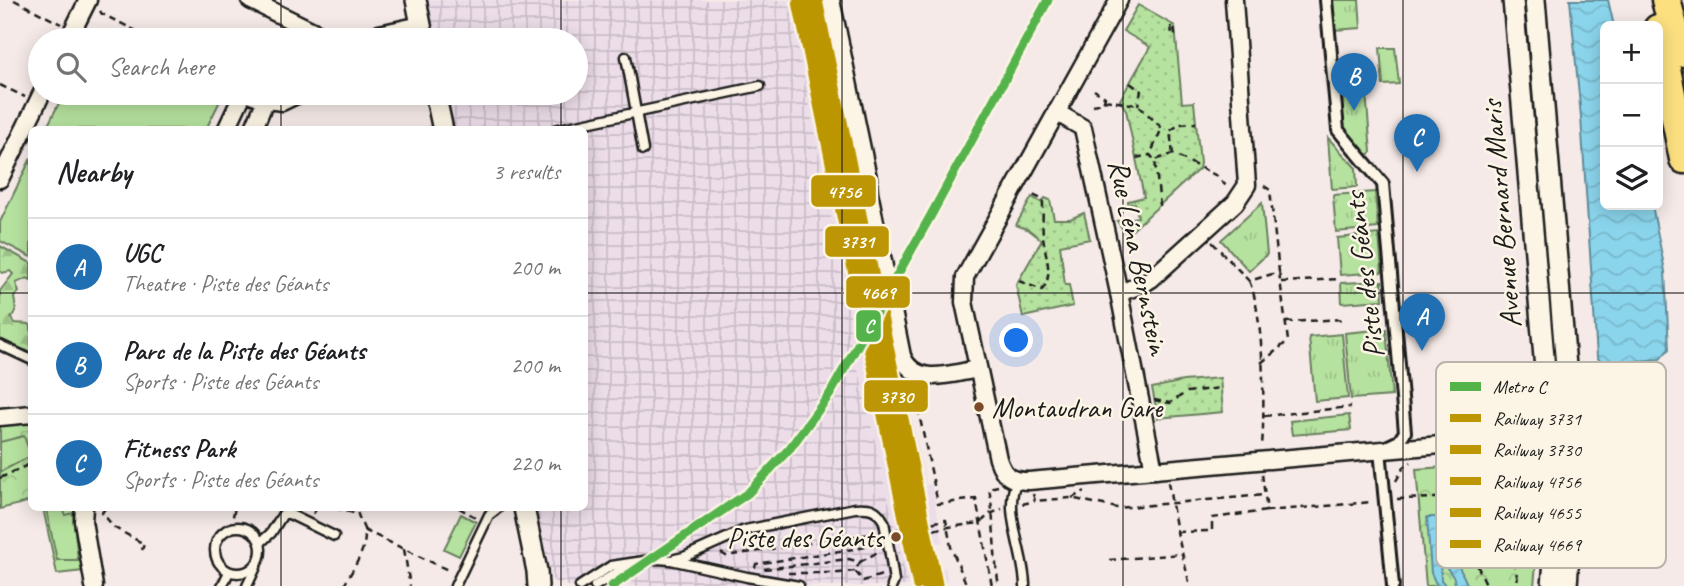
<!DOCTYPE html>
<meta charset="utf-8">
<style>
:root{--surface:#fff;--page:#f2f2f2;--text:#202124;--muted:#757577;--line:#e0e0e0;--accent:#1f6fb2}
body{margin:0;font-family:Caveat,sans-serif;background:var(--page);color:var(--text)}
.controls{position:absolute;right:21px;top:21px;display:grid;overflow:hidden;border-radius:10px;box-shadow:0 4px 18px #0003}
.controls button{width:63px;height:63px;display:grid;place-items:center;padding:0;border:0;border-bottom:2px solid var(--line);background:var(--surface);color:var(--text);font:35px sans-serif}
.you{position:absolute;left:1017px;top:341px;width:24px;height:24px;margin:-18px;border:5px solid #fff;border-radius:50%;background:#1a73e8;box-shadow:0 0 0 10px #1a73e833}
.badge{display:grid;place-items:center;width:46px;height:46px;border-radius:50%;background:var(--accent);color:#fff;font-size:23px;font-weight:700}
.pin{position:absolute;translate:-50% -58px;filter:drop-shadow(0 2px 4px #0008)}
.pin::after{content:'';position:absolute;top:37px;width:24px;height:21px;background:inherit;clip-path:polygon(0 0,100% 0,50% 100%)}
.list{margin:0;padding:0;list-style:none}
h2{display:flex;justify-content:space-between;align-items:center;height:91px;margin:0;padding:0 28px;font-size:30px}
h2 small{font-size:23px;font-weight:400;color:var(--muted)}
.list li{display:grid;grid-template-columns:46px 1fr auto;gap:21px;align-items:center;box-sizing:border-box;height:98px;padding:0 28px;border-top:2px solid var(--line)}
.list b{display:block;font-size:26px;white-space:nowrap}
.list p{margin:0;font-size:23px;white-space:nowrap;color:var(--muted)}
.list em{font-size:23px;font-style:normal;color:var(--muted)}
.icon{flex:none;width:38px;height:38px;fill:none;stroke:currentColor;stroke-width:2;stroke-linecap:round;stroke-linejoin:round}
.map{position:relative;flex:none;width:1684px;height:586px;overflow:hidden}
.search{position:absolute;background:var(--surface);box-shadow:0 4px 18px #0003;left:28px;top:28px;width:560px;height:77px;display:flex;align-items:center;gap:18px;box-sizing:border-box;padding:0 24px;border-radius:38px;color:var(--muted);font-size:26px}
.panel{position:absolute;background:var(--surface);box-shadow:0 4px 18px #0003;left:28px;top:126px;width:560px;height:385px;border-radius:10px}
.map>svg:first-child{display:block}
</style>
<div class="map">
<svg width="1684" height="586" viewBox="0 0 1684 586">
<defs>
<pattern id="industrial-grid" width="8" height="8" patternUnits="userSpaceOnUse" patternTransform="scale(1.75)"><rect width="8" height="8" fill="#ecdde9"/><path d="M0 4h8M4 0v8" fill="none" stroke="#cabdc7"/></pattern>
<pattern id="grass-tufts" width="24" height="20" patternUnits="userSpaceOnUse" patternTransform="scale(1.75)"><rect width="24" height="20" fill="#b6e29f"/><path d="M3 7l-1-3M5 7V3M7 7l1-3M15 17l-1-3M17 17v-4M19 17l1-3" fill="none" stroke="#9cc188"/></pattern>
<pattern id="forest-firs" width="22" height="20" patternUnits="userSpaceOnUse" patternTransform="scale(1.75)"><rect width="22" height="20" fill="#b6e29f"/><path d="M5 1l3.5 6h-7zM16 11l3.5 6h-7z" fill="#9cc188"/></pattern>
<pattern id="park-crowns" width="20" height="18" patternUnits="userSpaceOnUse" patternTransform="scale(1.75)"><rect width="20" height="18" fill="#b6e29f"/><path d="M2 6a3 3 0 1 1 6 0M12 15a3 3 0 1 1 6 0" fill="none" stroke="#9cc188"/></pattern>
<pattern id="garden-dots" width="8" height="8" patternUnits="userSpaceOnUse" patternTransform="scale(1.75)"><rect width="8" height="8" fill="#b6e29f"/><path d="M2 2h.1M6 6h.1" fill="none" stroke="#9cc188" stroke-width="1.8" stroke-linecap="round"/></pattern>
<pattern id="water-waves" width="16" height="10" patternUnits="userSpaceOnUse" patternTransform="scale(1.75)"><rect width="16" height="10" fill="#8bd5ec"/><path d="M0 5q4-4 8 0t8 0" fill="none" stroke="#77b6ca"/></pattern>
</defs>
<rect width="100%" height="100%" fill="#f5eae7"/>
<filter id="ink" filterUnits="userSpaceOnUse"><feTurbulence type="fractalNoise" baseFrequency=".0143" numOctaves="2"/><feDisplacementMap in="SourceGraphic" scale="14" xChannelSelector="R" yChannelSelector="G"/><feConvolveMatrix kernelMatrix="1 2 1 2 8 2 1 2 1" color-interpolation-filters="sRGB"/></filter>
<g filter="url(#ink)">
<!-- built -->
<polygon fill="#ecdde9" points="789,0 824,0 926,485 931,484 943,542 934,544 938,568 946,568 947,582 938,584 938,586 908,586 854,347 855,340"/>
<!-- industrial -->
<polygon fill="url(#industrial-grid)" points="427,0 789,0 855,340 854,348 908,586 567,586 565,583 555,582 551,578 536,508 584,508 584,130 455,129 447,93 576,93 576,40 436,40"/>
<!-- grass -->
<g fill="url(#grass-tufts)" stroke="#697f5e" stroke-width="2">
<polygon points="1331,0 1359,0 1361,28 1334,30"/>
<polygon points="1352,56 1363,56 1371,152 1366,157 1341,128 1337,82"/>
<polygon points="1328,138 1356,168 1357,187 1332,189"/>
<polygon points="1375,192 1378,228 1336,232 1333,195"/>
<polygon points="1262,203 1267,254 1249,271 1221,240"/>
<polygon points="1379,234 1382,272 1340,275 1337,238"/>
<polygon points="1382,281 1383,300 1342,303 1341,283"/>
<polygon points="1386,329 1392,396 1351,399 1345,333"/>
<polygon points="1342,334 1348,398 1315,401 1309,337"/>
<polygon points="1349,415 1351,430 1292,435 1290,421"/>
</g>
<!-- forest -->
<polygon fill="url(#forest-firs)" stroke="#697f5e" stroke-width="2" points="0,246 31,263 31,280 27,278 16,283 19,292 14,297 16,310 11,318 14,323 29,324 31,326 31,352 17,348 0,339 0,291 13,274 10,271 2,273 0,271"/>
<!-- park -->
<g fill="url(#park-crowns)" stroke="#697f5e" stroke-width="2">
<polygon points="31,421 31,501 0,509 0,426"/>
<path d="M1475,465C1502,467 1537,476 1541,508L1534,586H1426L1416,469Z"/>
<polygon points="43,508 75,508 83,571 57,574"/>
</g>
<!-- garden -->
<g fill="url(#garden-dots)" stroke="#697f5e" stroke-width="2">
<polygon points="1138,5 1175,26 1182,103 1194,102 1200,163 1199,169 1127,235 1117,221 1138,217 1135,203 1128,204 1128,201 1144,197 1126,110 1120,100 1150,47 1123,31"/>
<polygon points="1032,197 1042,203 1045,198 1050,200 1054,219 1070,219 1084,213 1090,239 1060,245 1065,285 1069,285 1073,306 1023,317 1016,285 1042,240 1029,230 1016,225"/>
<polygon points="1220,378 1223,412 1158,418 1152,388 1183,381"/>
</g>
<!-- pitch -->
<g fill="#b6e29f" stroke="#697f5e" stroke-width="2">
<polygon points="1380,48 1395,48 1399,84 1383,85"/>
<polygon points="64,93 224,93 206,129 46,129"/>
<polygon points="31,158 31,257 0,241 0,222"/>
<polygon points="24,436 31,456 0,472 0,442"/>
<polygon points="46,508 64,508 65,515 73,513 78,560 57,560"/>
<polygon points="461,514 476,522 459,556 444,549"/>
</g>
<!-- water -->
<g fill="url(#water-waves)" stroke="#5f8b99" stroke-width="2">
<polygon points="1570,0 1608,0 1614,26 1605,26 1605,205 1652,205 1665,271 1669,349 1660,359 1603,364 1597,357 1581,117"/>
<polygon points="1427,517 1436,517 1468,586 1455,586 1454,578 1440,558 1441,580 1446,586 1437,586 1431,573"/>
</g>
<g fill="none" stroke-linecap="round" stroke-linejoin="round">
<!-- service casing -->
<g stroke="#1c1c1c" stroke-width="13">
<g id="service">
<polyline points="626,57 643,150"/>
<polyline points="264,104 283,106 310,93"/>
<polyline points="554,130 760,86"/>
<polyline points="0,345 32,360"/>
<path d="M1017,481C1002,509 1025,555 1025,586"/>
<circle cx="238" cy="550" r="23"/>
<polyline points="260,543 271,533 283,514 289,514 334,536"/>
<polyline points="890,554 894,581 892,586"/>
<path d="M671,560L684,557L745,530L855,508C870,507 877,508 884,522"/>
<polyline points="222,586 229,572"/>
<polyline points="247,586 256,567"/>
<polyline points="455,586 489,515 498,508"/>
<polyline points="580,586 611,566 657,559 671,560 747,577 799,586"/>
<polyline points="595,586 631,564"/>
</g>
</g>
<!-- pedestrian casing -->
<g stroke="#1c1c1c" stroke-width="16">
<polyline id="pedestrian" points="1326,0 1338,130 1383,184 1405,432 1399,441 1380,450 1393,586"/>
</g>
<!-- minor casing -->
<g stroke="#1c1c1c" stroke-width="21">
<g id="minor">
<polyline points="250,0 331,40"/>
<path d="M831,0L868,178L869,192L902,356C915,388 952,373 978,369"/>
<path d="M1119,0L965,277L964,302L998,459C1004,477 1011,481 1029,481L1509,439L1536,428"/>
<polyline points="68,40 88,0"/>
<polyline points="351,40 421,25"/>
<polyline points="1056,112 1083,128 1119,293 1154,470"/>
<polyline points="226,130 242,96 248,93 262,98 264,104 253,130"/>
<polyline points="0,179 42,93"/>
<polyline points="1119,293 1141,285 1151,279 1235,203 1247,185 1234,0"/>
<polyline points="0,417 32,414"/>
<polyline points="1486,444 1533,462"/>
<polyline points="84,508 83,521 94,586"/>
</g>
</g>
<!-- tertiary casing -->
<g stroke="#1c1c1c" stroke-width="24">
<g id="tertiary">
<polyline points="416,0 424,40"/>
<polyline points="1513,0 1547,392 1546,412 1541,423"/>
<polyline points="1535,0 1568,390 1573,412 1579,420"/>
<polyline points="435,93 443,130"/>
<circle cx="1562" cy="448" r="32"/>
<polyline points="524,508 537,571 538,586"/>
<polyline points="1552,586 1558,509 1556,480"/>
<polyline points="1567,586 1570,537 1581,475"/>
</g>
</g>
<!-- motorway casing -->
<g stroke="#1c1c1c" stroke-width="33">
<g id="motorway">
<polyline points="1666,0 1680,52"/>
<polyline points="1658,29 1684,159"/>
</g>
</g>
<!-- path -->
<g stroke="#1c1c1c" stroke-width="2.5" stroke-dasharray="7 5" stroke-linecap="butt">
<polyline points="14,0 61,24"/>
<polyline points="100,11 102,14 155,40"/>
<polyline points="1171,26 1172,35 1175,35 1174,25"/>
<polyline points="1130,83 1141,91 1138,105"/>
<polyline points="0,85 25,97"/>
<polyline points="1104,100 1138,105 1162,128 1150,155"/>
<polyline points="1093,105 1103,103 1105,97 1094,90"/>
<polyline points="1173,154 1170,131 1180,124 1196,123"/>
<polyline points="1136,158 1150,155 1155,160"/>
<polyline points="1160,206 1155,160 1173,154 1217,176 1227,187"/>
<polyline points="1212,242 1249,281 1279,272 1270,190 1260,183"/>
<path d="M1019,281L1042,290C1055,275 1044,253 1043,235C1042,224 1043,212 1043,200L1033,195"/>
<path d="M1249,281C1264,312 1265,409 1262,446"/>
<polyline points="1281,282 1340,279"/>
<polyline points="1286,322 1344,319"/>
<polyline points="1261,363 1288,341 1279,272"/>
<polyline points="913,385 938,504 976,499 992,586"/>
<polyline points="1154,400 1170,403 1187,392 1221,388"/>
<polyline points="1264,416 1351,407"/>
<polyline points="1506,468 1499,487 1519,586"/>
<polyline points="1262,474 1267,511 1372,502"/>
<polyline points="0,478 32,463"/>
<polyline points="1396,481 1404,467 1411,462"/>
<polyline points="1168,482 1177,532 1190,586"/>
<path d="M998,486L989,488C995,521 993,553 999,586"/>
<polyline points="1033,494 1035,501 1071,498 1117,508 1264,495"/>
<polyline points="1072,498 1085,491"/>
<polyline points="1437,498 1481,488 1499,487"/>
<polyline points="1397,499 1437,498 1449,506 1487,586"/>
<polyline points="1022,504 1035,501"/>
<polyline points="105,508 102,513 115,528 144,544 142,550"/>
<polyline points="335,508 357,514"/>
<polyline points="459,508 477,518"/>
<polyline points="313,514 317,508"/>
<polyline points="230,528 235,508"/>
<polyline points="897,529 946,520 951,547 967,586"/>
<polyline points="364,530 450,571"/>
<polyline points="1177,532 1212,531 1212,518 1267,511"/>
<polyline points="899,539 941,528 980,523 990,514 1002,509"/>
<polyline points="404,549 410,586"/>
<polyline points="721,553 726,556 877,533"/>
<polyline points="1109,560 1182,554"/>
<polyline points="860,562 878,552"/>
<polyline points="755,568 756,564 879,545"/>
<polyline points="764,569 849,559 860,562 855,571 863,581 882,575"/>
<polyline points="788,573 839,573 855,571"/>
<path d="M344,586C352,569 369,548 364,529C361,521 357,516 357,508"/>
</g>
<!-- service -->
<use href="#service" stroke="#fcf5e5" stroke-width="8"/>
<!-- pedestrian -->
<use href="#pedestrian" stroke="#fcf5e5" stroke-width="10"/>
<!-- minor -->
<use href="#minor" stroke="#fcf5e5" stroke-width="16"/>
<!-- tertiary -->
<use href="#tertiary" stroke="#fcf5e5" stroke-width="19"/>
<!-- motorway -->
<use href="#motorway" stroke="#fce080" stroke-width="28"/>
<!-- service-bridge casing -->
<g stroke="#1c1c1c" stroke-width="13" stroke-linecap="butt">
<polyline id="service-bridge" points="884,522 890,554"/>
</g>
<!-- service-bridge -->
<use href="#service-bridge" stroke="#fcf5e5" stroke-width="8"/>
<!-- rail-1 casing -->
<g stroke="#fcf5e5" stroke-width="14">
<polyline id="rail-1" points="807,0 928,586"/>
</g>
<!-- rail-2 casing -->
<g stroke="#fcf5e5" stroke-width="14">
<polyline id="rail-2" points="815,0 935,586"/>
</g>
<!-- rail-3 casing -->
<g stroke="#fcf5e5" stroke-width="14">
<polyline id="rail-3" points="805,2 924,586"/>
</g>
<!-- rail-4 casing -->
<g stroke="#fcf5e5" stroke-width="14">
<polyline id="rail-4" points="797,2 917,586"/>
</g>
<!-- rail-5 casing -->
<g stroke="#fcf5e5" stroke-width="14">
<polyline id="rail-5" points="818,0 938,584"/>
</g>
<!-- rail-1 -->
<use href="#rail-1" stroke="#bc9604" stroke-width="9"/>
<!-- rail-2 -->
<use href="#rail-2" stroke="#bc9604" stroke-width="9"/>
<!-- rail-3 -->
<use href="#rail-3" stroke="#bc9604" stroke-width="9"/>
<!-- rail-4 -->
<use href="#rail-4" stroke="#bc9604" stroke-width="9"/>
<!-- rail-5 -->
<use href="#rail-5" stroke="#bc9604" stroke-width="9"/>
<!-- metro-1 casing -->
<g stroke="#fcf5e5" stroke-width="14">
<polyline id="metro-1" points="612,586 748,493 790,448 830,394 930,217 1048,0"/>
</g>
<!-- metro-1 -->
<use href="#metro-1" stroke="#54b34b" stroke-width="9"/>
</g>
</g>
<!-- grid -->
<path fill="none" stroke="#1c1c1c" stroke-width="2" stroke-opacity="0.55" d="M281,0V40M561,0V40M842,0V586M1123,0V586M1403,0V586M281,93V130M561,93V130M0,293H32M584,293H1684M281,508V586M561,508V586"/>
<!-- markers -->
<g fill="#7a4b2a" stroke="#fcf5e5" stroke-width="2.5">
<circle cx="979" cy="407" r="6"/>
<circle cx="896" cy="537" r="6"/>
</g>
<g text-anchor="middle" stroke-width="5" stroke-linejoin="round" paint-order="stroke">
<!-- bus labels -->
<g font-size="28" fill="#1c1c1c" stroke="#fcf5e5" text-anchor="start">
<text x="992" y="417">Montaudran Gare</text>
<text x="883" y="547" text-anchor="end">Piste des Géants</text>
</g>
<!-- street labels -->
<g font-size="30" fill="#1c1c1c" stroke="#fcf5e5">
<text transform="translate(1501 214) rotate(-95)" y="10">Avenue Bernard Maris</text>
<text transform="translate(1139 257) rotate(78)" y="10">Rue Léna Bernstein</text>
<text transform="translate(1364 275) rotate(-97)" y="10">Piste des Géants</text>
</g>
</g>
<!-- legend -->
<rect x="1436" y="362" width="230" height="206" rx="10" fill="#fcf5e5" stroke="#b9b4a9" stroke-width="2"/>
<rect x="1450" y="382" width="31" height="9" fill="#54b34b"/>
<rect x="1450" y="414" width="31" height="8" fill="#bc9604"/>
<rect x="1450" y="445" width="31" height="9" fill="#bc9604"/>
<rect x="1450" y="477" width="31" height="8" fill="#bc9604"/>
<rect x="1450" y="508" width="31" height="9" fill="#bc9604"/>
<rect x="1450" y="540" width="31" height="8" fill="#bc9604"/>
<g font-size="19" fill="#1c1c1c">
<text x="1493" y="393">Metro C</text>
<text x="1493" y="425">Railway 3731</text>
<text x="1493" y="456">Railway 3730</text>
<text x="1493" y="488">Railway 4756</text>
<text x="1493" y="519">Railway 4655</text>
<text x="1493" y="551">Railway 4669</text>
</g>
<g stroke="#fcf5e5" stroke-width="2.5">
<rect x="810" y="174" width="67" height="34" rx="7" fill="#bc9604"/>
<rect x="824" y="225" width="66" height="33" rx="7" fill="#bc9604"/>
<rect x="845" y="275" width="66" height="34" rx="7" fill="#bc9604"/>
<rect x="855" y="309" width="27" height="34" rx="7" fill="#54b34b"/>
<rect x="863" y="379" width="66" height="34" rx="7" fill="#bc9604"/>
</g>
<g font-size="19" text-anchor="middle" font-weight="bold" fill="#fff">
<text x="844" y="198">4756</text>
<text x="857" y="248">3731</text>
<text x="878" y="299">4669</text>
<text x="869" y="332">C</text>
<text x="896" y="403">3730</text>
</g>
</svg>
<div class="controls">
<button>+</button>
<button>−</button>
<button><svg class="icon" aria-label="layers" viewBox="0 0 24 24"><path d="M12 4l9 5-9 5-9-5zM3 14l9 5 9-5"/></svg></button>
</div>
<div class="you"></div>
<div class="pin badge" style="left:1422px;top:351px">A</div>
<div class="pin badge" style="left:1354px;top:111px">B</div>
<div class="pin badge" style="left:1417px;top:172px">C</div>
<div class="search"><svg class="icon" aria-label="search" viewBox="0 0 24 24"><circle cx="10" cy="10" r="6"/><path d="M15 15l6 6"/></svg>Search here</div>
<section class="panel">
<h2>Nearby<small>3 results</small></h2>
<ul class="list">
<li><span class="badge">A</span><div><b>UGC</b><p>Theatre · Piste des Géants</p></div><em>200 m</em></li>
<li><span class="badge">B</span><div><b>Parc de la Piste des Géants</b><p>Sports · Piste des Géants</p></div><em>200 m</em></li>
<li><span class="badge">C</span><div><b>Fitness Park</b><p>Sports · Piste des Géants</p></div><em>220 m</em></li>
</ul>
</section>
</div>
